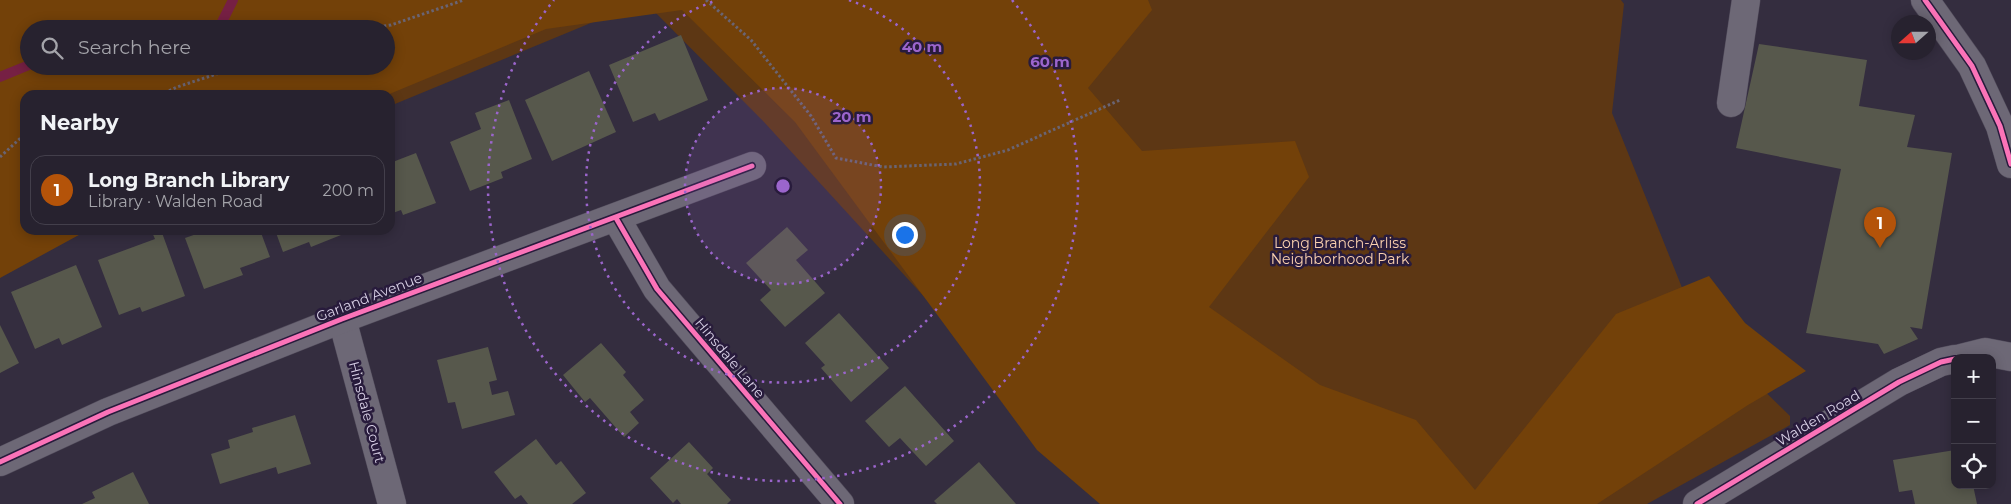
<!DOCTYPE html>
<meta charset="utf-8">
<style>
:root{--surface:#27222f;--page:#332f3b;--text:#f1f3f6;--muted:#a4a4aa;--line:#433f4b;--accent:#b45309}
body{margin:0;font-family:Montserrat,sans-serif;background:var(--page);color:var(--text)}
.controls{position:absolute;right:15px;bottom:15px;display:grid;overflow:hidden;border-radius:10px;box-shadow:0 2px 12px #0003}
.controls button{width:45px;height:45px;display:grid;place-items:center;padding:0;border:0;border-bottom:1px solid var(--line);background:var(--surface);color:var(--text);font:25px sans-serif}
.compass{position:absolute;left:1891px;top:15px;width:45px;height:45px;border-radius:50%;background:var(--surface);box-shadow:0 2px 12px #0003;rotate:249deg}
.you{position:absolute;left:904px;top:234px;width:18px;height:18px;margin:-12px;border:4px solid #fff;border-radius:50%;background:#1a73e8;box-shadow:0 0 0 8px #1a73e833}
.badge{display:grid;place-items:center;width:32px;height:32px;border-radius:50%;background:var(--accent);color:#fff;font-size:16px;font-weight:700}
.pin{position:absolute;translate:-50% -41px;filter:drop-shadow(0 1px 2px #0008)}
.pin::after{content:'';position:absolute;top:26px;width:18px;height:15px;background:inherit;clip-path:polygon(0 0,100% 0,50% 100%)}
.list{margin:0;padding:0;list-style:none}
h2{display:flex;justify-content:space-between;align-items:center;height:65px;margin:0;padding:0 20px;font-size:21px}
h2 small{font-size:16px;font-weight:400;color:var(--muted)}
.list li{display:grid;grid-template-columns:32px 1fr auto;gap:15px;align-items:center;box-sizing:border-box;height:70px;margin:0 10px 10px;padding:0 10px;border:1px solid var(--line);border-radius:15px}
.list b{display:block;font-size:19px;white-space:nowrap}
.list p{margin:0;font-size:16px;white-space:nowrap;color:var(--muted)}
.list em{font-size:16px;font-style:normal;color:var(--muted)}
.icon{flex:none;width:28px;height:28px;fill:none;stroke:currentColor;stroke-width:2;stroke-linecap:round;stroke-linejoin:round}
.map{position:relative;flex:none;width:2011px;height:504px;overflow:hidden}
.search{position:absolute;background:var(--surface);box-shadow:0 2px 12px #0003;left:20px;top:20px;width:375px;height:55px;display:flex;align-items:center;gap:12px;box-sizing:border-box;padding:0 18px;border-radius:28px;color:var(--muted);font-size:19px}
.panel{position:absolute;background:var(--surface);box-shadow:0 2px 12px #0003;left:20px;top:90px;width:375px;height:145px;border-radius:15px}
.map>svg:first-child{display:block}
</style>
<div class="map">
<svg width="2011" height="504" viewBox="0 0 2011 504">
<rect width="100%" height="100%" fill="#342d3f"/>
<!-- green -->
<path fill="#5d3714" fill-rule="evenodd" d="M0,0H1621L1624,4L1612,113L1697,325L1790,416V425L1647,504H1114L764,122L644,1L390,106V95H25V230L0,250ZM29,29H386V66H29Z"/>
<!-- forest -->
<path fill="#734109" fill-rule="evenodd" d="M0,0H1148L1152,10L1088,88L1142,151L1295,141L1309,177L1209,307L1320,385L1416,420L1475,490L1616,314L1709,276L1745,323L1806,371L1748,405L1597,504H1100L1037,450L795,122L682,10L546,29L387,95H25V230H88L0,278ZM29,29H386V66H29Z"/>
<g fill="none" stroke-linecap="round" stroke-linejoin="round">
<!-- stream -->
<g stroke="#762044" stroke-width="10">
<polyline points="211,29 219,28 233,0"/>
<polyline points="0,77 29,65"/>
</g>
</g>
<!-- building -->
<g fill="#57584c">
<polygon points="681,35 708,100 659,121 655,113 633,122 609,65"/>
<polygon points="1759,44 1867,60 1859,106 1915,115 1907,147 1952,153 1922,329 1910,327 1918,339 1884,354 1878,344 1806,333 1841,169 1736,148"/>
<polygon points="589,71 616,132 552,161 525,100"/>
<polygon points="509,100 532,159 501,172 503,178 470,191 450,142 481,129 475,113"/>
<polygon points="416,153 436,203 403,215 401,210 390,214 390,163"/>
<polygon points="787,227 808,250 796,260 825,293 785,327 760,300 771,290 746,263"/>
<polygon points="151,230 161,230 185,296 142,312 140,307 119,315 98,260 155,239"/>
<polygon points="208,230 214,230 215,232 220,230 260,230 270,257 240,268 243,275 204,289 185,238"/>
<polygon points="275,230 350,230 351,231 311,247 309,242 283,252"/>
<polygon points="76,265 102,327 62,345 59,338 35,349 11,292"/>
<polygon points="839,313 889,368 851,402 821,368 825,365 805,343"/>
<polygon points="0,325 19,363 0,373"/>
<polygon points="601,343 626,372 623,375 644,400 630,412 639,423 624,437 590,398 585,402 563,375"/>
<polygon points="488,347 497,380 489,382 492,395 508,391 515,415 462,429 455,402 448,403 437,360"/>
<polygon points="905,386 954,441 926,466 900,438 889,447 865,421"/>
<polygon points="295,415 311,464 278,474 276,467 220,484 211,454 230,448 228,440 253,432 252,428"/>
<polygon points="536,439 556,465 561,461 586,493 572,504 528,504 521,495 515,499 494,472"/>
<polygon points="689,442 713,468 707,474 731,500 727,504 681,504 677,499 673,503 650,478"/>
<polygon points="1955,450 1955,485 1973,485 1977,504 1915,504 1912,490 1899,492 1893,460"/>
<polygon points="979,462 1016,504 937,504 934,501"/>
<polygon points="133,472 149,504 82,504 95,498 92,492"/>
</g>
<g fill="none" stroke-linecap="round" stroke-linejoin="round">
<!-- minor casing -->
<g stroke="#514b5b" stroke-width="29">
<g id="minor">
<polyline points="1925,0 1972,66 2000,126 2011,164"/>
<polyline points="1731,103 1746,0"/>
<polyline points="616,218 657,289 840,504"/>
<polyline points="342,319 392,504"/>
<polyline points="1961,358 1985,352 2011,357"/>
<polyline points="0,462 108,412 342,319 752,166"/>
<polyline points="1697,504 1899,382 1941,362 1955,359"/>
</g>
</g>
<!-- path -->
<g stroke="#6a6473" stroke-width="3" stroke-dasharray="2.5 2.5" stroke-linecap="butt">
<polyline points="706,0 751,40 811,116 836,158 883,167 956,164 1008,150 1120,100"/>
<polyline points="364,29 391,25 464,0"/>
<polyline points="160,95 177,87 241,66"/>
<polyline points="0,157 25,134"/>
</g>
<!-- minor -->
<use href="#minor" stroke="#6d6876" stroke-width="28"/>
<!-- cycleway casing -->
<g stroke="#281b3c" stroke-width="8">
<g id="cycleway">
<polyline points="1925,0 1972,66 2000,126 2011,164"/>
<polyline points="616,218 657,289 840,504"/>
<polyline points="0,462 108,412 342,319 752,166"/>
<polyline points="1697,504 1899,382 1941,362 1955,359"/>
</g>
</g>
<!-- cycleway -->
<use href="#cycleway" stroke="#fb73b8" stroke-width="5"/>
</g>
<!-- distance rings -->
<circle cx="783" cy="186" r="98" fill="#9b65cc" fill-opacity=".12"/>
<g fill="none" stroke="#9b65cc" stroke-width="2.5" stroke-dasharray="2.5 5">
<circle cx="783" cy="186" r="98"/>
<path d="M849 0A197 197 0 1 1 717 0"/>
<path d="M1012 0A295 295 0 1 1 554 0"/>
</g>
<g text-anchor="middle" stroke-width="5" stroke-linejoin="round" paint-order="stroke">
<!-- park labels -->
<g font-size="14" fill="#fbd1af" stroke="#281b3c">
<text x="1340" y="248">Long Branch-Arliss<tspan x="1340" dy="16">Neighborhood Park</tspan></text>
</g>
<!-- street labels -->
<g font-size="14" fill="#d7cfe5" stroke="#281b3c">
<text transform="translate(369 297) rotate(-21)" y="5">Garland Avenue</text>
<text transform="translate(730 358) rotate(50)" y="5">Hinsdale Lane</text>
<text transform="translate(367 412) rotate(75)" y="5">Hinsdale Court</text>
<text transform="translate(1818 418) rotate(-31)" y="5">Walden Road</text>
</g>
</g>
<circle cx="783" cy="186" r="8" fill="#9b65cc" stroke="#281b3c" stroke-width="2.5"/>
<g font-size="15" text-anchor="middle" font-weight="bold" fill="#9b65cc" stroke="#281b3c" stroke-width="5" stroke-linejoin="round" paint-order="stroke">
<text x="922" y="52">40 m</text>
<text x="1050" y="67">60 m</text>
<text x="852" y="122">20 m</text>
</g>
</svg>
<div class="controls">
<button>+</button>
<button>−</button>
<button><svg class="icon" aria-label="locate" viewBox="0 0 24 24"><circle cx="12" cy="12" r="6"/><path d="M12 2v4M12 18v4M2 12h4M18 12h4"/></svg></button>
</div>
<svg class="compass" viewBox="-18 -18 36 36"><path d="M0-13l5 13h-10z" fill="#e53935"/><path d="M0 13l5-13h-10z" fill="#a4a4aa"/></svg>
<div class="you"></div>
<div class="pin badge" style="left:1880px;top:248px">1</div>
<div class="search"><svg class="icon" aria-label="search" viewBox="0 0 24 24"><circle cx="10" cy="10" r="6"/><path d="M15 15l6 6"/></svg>Search here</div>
<section class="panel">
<h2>Nearby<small></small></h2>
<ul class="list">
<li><span class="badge">1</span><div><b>Long Branch Library</b><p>Library · Walden Road</p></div><em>200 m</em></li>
</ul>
</section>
</div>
